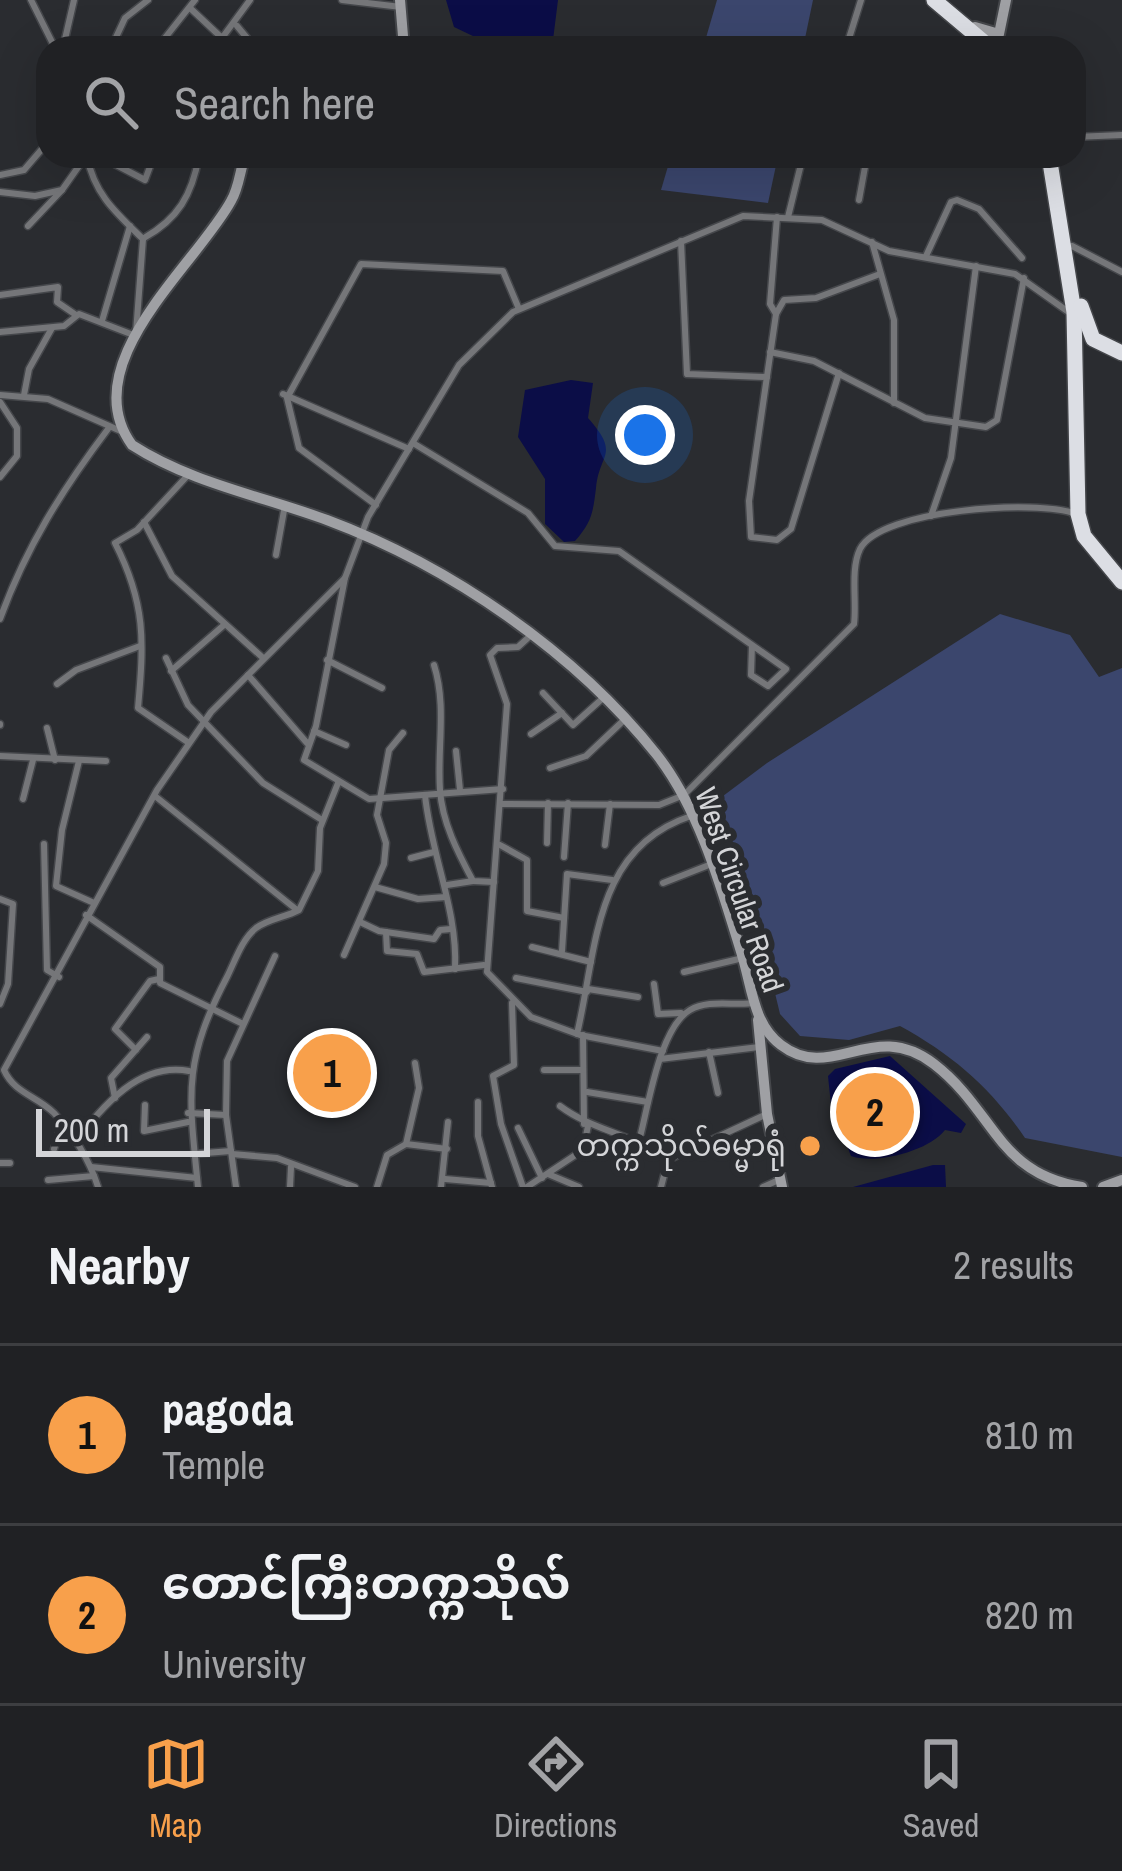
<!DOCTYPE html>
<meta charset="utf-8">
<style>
:root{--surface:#202124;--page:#2d2e31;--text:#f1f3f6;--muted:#a2a3a6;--line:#3d3e41;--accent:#f8a04b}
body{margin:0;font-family:"Archivo Narrow","Noto Sans Myanmar",sans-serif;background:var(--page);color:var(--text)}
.scale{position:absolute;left:36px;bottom:30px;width:174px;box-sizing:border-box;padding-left:12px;border:6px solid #d4d5d8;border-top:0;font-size:33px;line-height:42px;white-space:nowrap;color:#d4d5d8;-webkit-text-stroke:9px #2a2c30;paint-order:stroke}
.you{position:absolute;left:645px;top:435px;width:42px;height:42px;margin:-30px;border:9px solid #fff;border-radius:50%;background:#1a73e8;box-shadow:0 0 0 18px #1a73e833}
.badge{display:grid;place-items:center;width:78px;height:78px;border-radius:50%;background:var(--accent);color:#111;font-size:39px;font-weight:700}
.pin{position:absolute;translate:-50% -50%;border:6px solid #fff;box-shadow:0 3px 12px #0006}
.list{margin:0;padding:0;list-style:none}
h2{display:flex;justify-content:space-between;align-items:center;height:156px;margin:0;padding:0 48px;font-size:51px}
h2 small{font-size:39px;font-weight:400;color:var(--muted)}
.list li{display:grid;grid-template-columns:78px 1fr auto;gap:36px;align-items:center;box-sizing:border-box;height:180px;padding:0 48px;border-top:3px solid var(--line)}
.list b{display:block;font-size:45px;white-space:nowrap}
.list p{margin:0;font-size:39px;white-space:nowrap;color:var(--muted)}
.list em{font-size:39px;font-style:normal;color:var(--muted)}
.icon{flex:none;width:66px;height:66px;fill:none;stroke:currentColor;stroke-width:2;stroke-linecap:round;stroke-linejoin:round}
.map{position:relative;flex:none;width:1122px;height:1187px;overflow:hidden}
.search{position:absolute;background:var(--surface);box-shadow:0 12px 48px #0002;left:36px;right:36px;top:36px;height:132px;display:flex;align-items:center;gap:30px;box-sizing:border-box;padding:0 42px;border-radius:36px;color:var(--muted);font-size:45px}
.sheet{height:516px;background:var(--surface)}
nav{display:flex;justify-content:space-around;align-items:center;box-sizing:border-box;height:168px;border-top:3px solid var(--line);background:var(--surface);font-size:33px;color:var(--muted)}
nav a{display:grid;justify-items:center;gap:6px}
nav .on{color:var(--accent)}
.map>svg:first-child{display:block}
</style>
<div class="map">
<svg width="1122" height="1187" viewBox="0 0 1122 1187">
<rect width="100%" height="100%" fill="#2a2c30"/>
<!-- green -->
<g fill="#3b466d">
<polygon points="717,0 813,0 803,48 703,48"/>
<polygon points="671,156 778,156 768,203 661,190"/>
<path d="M1000,614L1070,635L1099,677L1122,668V1157L1025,1138C991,1088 953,1055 900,1026L849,1040L800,1036L780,1014L763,943L711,805L767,763Z"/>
</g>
<!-- water -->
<g fill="#0b0d47">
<polygon points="446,0 558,0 552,48 468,48 475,37 454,27"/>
<path d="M571,380L593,383L588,418C621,455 599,453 596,488C593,512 592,522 575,541L564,542L545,524V479L518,437L525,390Z"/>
<path d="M890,1056L966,1124L961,1133L945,1130C929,1151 875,1165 851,1156L831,1105L828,1076L835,1069Z"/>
<polygon points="933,1165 945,1165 946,1187 853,1187"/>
</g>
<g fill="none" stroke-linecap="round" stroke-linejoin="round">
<!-- street casing -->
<g stroke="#45474b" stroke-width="9">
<g id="street">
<polyline points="31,0 55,48"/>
<polyline points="342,0 401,7"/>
<polyline points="190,8 222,38 250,0"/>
<polyline points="237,26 247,38 247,48"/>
<polyline points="63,48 74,0"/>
<polyline points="111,48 125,18 148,0"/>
<polyline points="157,48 195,0"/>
<polyline points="846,48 861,0"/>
<polyline points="1074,137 1122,135"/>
<path d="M87,156C94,194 116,213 143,239L136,333"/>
<polyline points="99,156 145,180 154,156"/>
<polyline points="0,175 24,170 48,142"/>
<polyline points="0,192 35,196 62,190 86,156"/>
<polyline points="859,200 867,156"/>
<polyline points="777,217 770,304 776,314 749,501 751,537 777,540 791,529 839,373"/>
<polyline points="788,217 803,156"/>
<polyline points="28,226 62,190"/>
<path d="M144,238C178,219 192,195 199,156"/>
<polyline points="681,241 687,374 767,377"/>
<polyline points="872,242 894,320 894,403"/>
<polyline points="1072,246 1122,272"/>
<polyline points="926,256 951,202 957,200 979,209 1022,258"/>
<polyline points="0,295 58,287 57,302 76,315"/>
<polyline points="776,314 784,300 816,298 880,274"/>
<polyline points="102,321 130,226"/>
<polyline points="0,332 64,326 79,314 136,336"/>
<polyline points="770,352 814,361 925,418 986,427 997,420 1024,278"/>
<polyline points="283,394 409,449"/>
<polyline points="0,395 48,399 123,432"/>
<polyline points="24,395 29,369 52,328"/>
<polyline points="0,402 17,428 17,456 0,477"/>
<polyline points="413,443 528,513 555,546 619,551 786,669 768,686 751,675 752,645"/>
<path d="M189,474L137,530L115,543C146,604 144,641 138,708L189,743"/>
<polyline points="376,505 299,448 287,398 361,264 503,271 519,309"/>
<polyline points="931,516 951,458 976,266"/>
<polyline points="144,522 172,576 262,657"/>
<polyline points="276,555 285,505"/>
<polyline points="345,578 316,726 304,760 369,799 503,789"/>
<path d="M0,619C26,547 62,490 108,429"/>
<polyline points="530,636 518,647 497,648 490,655 507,704 487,972 531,1017 580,1035 663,1051"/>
<polyline points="166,658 188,705 263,783 322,820"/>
<polyline points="327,660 382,688"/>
<path d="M434,665C447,706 437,748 440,790C442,822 458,853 473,881L494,882"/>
<polyline points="171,671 224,625"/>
<polyline points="248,675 307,743"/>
<polyline points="57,684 76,670 140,646"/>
<polyline points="543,693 573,725 603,698"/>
<polyline points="0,725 0,724"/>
<polyline points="47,728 55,760"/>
<polyline points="314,731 346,745"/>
<polyline points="531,734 562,713"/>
<polyline points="456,751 460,790"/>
<polyline points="0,756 106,761"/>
<polyline points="79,761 62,830 56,886 94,903"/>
<polyline points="550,768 586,756 624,720"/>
<path d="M425,795C431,855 458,911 455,969"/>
<polyline points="155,796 297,910"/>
<polyline points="23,799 33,760"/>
<path d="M502,804L659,805L684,795L854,624C857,602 850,570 860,549C880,509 1039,499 1076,514"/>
<polyline points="547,843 548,803"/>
<polyline points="44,844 47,970 59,977"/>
<polyline points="500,845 527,860 527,911 564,918"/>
<polyline points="605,845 610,804"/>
<polyline points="564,857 568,803"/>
<polyline points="411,858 434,852"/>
<polyline points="663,883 709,865"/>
<polyline points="447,885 473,881"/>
<polyline points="375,887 418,899 446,897"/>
<polyline points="0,899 13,904 8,984 0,1004"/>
<polyline points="86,915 160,967 160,983 243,1024"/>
<polyline points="360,922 379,931 434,939 440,930 451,929"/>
<polyline points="386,932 387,951 417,954 424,972 484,965"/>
<polyline points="532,947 591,962"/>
<polyline points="562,951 567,874 612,880"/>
<polyline points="344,955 384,864 386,843 377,815 389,750 403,733"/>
<polyline points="684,972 743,958"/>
<polyline points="516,978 587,992"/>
<polyline points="654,984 658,1014 681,1013"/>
<polyline points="588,989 638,997"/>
<polyline points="512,1003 514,1065 493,1076 501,1124 523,1187"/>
<path d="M577,1034C597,950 593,848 691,816"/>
<polyline points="583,1035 584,1124"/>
<polyline points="136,1050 115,1029 150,981 159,979"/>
<polyline points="709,1052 718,1093"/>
<polyline points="660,1059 759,1047"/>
<polyline points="544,1070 583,1070"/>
<polyline points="587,1092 648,1102"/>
<polyline points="115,1098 111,1078 147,1037"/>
<polyline points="478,1102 478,1136 492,1187"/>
<polyline points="145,1105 144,1131 188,1122"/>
<path d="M560,1106C593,1131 634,1134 668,1160"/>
<polyline points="188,1113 226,1115"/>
<polyline points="518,1128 542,1178"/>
<path d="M639,1141C648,1109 659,1028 690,1010C709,999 733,1006 755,1003"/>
<path d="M75,1142C104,1105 139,1062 189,1071"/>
<polyline points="406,1144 447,1149"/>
<polyline points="54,1149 62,1123"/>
<polyline points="193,1154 231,1151"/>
<polyline points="232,1154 277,1158 355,1187"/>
<polyline points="0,1163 10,1163"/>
<polyline points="91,1167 197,1178"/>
<polyline points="548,1174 579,1187"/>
<polyline points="445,1179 491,1183"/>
<polyline points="48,1180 94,1176"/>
<path d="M98,1187C90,1161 73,1133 54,1113C37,1096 14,1093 4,1070L157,790L211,712L345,578L368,517L459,365L513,312L743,216L822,220L889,251L1015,274L1070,313"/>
<path d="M198,1187C189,1095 182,1063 227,977C235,961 242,939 256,928C268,919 286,917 299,910L318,871L320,828L338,783"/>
<polyline points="236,1187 226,1115 227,1061 275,956"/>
<polyline points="290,1187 291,1167"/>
<polyline points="377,1187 387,1155 406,1144 419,1088 415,1063"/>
<polyline points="441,1187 448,1122"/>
<polyline points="527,1187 583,1150 588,1126"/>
<polyline points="661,1187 668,1160 767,1114"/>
<polyline points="763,1187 781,1179"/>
</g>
</g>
<!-- secondary casing -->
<g stroke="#45474b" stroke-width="14">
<g id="secondary">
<polyline points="400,0 404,48"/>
<polyline points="975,27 999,34 1006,0"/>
<path d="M245,156C240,170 239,188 231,201C197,264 73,364 132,445C191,483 262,496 327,520C450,566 575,652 657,755C700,810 722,890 742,955C752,987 753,1024 781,1045C832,1084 873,1017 934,1064C995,1111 997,1174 1082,1187"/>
<polyline points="758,1020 767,1114 782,1187"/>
<polyline points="1103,1187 1122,1180"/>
</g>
</g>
<!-- highway casing -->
<g stroke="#45474b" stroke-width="18">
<g id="highway">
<polyline points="934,0 991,48"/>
<polyline points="1049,156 1074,312 1078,514 1084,536 1122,582"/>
<polyline points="1081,306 1093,339 1122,353"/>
</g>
</g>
<!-- street -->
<use href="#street" stroke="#757679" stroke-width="6"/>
<!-- secondary -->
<use href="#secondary" stroke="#9fa0a4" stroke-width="10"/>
<!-- highway -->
<use href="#highway" stroke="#dcdee4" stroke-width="15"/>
</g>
<!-- markers -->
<circle fill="#f8a04b" stroke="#2a2c30" stroke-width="4.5" cx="810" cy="1146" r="12"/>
<g text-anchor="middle" stroke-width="12" stroke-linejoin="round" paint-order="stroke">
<!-- street labels -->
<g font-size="30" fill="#d4d5d8" stroke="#2a2c30">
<text transform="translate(739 890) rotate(71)" y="10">West Circular Road</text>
</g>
<!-- poi labels -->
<g font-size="30" fill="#d4d5d8" stroke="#2a2c30" text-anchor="end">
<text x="786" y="1156">တက္ကသိုလ်ဓမ္မာရုံ</text>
</g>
</g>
</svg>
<div class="scale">200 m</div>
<div class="you"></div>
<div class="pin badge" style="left:332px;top:1073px">1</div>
<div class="pin badge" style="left:875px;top:1112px">2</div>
<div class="search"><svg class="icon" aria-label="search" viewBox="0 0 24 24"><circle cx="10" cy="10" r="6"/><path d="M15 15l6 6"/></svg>Search here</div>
</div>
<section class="sheet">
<h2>Nearby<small>2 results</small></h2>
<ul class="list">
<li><span class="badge">1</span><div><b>pagoda</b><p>Temple</p></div><em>810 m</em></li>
<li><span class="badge">2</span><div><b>တောင်ကြီးတက္ကသိုလ်</b><p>University</p></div><em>820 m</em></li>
</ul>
</section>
<nav>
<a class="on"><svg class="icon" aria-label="map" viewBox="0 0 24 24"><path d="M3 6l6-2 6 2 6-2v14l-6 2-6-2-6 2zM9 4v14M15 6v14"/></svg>Map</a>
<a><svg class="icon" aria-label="directions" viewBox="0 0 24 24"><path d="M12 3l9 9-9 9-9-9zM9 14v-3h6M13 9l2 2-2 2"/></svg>Directions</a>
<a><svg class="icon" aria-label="saved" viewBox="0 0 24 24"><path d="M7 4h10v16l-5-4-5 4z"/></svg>Saved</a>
</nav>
